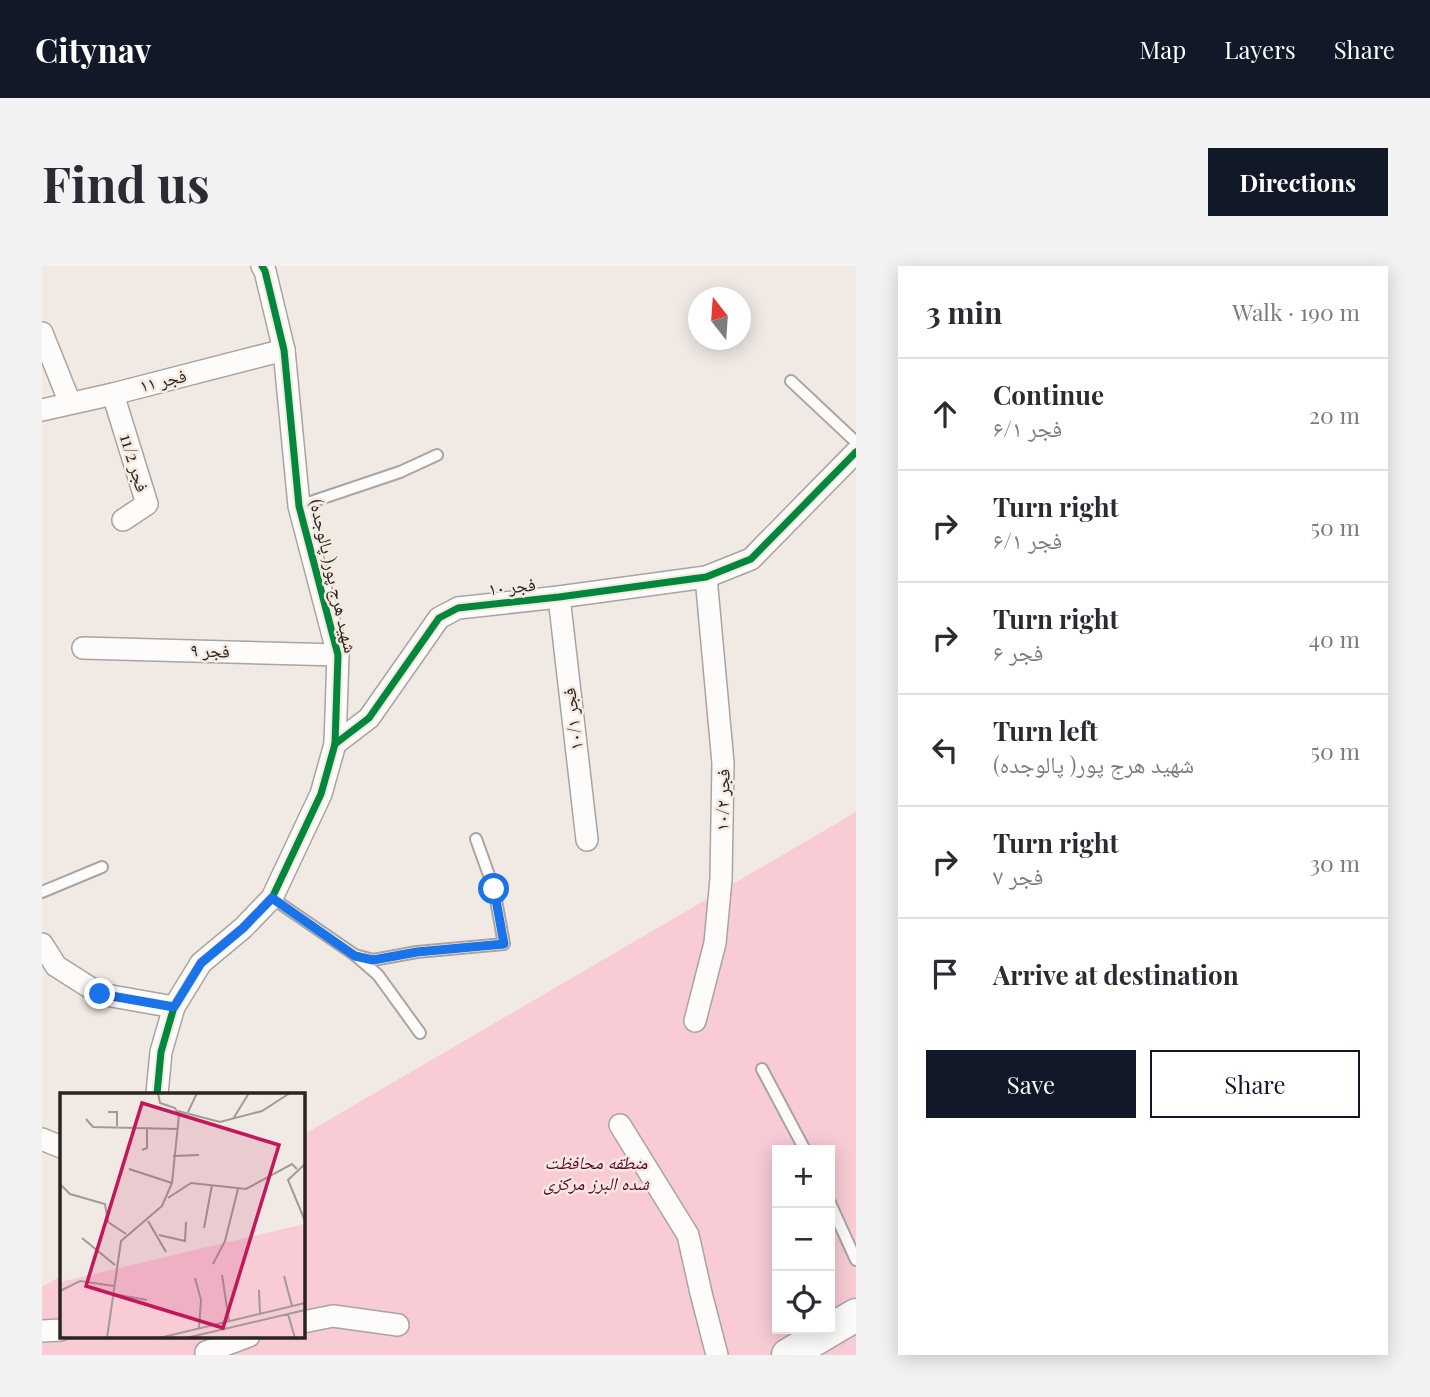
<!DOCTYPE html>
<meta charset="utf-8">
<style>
:root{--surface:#fff;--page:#f2f2f3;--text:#2b2b33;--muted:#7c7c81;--line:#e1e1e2;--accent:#111827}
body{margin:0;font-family:"Playfair Display","Noto Naskh Arabic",serif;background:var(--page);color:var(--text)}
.controls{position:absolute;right:21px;bottom:21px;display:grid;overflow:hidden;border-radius:0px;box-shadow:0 4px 18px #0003}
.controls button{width:63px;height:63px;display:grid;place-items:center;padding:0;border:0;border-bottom:2px solid var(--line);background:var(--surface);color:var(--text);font:35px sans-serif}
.compass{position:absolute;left:646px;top:21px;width:63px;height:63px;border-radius:50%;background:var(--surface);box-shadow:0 4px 18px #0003;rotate:343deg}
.stop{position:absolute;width:21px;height:21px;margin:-16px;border:5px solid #1a73e8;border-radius:50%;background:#fff}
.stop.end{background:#1a73e8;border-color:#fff;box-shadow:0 2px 7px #0008}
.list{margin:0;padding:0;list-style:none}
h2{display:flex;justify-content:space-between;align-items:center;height:91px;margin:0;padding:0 28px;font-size:30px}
h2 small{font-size:23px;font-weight:400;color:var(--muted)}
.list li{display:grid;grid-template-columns:46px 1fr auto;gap:21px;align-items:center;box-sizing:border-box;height:112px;padding:0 28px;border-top:2px solid var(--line)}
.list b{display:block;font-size:26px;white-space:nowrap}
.list p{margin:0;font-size:23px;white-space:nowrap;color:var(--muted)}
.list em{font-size:23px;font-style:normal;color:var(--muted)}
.actions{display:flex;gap:14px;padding:21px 28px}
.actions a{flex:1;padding:16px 0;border:2px solid var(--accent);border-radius:0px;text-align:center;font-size:24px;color:var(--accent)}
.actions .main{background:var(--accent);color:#fff}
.icon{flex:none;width:38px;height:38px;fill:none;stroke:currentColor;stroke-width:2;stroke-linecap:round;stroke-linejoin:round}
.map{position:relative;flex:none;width:814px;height:1089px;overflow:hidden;border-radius:0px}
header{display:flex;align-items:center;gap:42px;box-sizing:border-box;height:98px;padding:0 35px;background:var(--accent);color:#fff}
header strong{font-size:33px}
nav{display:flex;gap:38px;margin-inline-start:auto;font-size:24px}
.intro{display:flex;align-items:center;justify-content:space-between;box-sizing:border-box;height:168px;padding:0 42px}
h1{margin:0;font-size:49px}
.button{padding:18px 32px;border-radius:0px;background:var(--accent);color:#fff;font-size:24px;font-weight:700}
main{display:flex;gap:42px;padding:0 42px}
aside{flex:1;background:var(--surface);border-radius:0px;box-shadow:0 4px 18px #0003}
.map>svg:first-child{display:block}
</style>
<header>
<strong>Citynav</strong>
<nav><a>Map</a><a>Layers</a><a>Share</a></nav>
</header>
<div class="intro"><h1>Find us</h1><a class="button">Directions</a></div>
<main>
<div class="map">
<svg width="814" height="1089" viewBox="0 0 814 1089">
<rect width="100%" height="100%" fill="#f1eae4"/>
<!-- green -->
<path fill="#f8cbd5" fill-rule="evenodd" d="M814,546V1089H0V1021L19,1010V1070H261V869ZM735,884H788V1063H735Z"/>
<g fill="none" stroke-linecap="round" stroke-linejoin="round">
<!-- service casing -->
<g stroke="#a9a4a0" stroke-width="14">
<g id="service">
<polyline points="749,115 814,176"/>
<polyline points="257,240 358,206 395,189"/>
<polyline points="0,626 60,601"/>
<polyline points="230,632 313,689 336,709 378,767"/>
<polyline points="313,689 331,694 375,686 462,678 452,623 434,573"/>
<polyline points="720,803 763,884"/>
<polyline points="788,937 814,994"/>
</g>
</g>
<!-- minor casing -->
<g stroke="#a9a4a0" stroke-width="24">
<g id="minor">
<polyline points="0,67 28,137"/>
<polyline points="71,128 105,238 81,254"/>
<polyline points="0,144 71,128 242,84"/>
<polyline points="517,331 545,574"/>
<polyline points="41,382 296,389"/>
<polyline points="293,478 327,452 397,352 416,342 517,331 664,311 709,293 814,186"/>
<polyline points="0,678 14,700 58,728 132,741"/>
<polyline points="653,755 673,677 679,613 681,497 664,311"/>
<polyline points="115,828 119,786 132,741 159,697 201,662 230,632 279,528 293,478 296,389 257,240 242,84 223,5 220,0"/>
<polyline points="578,859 646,969 659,1027 675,1089"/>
<polyline points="0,873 19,881"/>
<polyline points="261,1056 291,1050 356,1059"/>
<polyline points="0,1065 19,1064"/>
<polyline points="164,1086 207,1070"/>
</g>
</g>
<!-- primary casing -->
<g stroke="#a9a4a0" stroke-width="35">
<polyline id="primary" points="746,1089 814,1049"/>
</g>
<!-- service -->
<use href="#service" stroke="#fdfcfb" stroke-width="10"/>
<!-- minor -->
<use href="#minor" stroke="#fdfcfb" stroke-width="21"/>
<!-- primary -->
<use href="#primary" stroke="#fdfcfb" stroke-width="32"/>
<!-- cycleway casing -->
<g stroke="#f6e9df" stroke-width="11">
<g id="cycleway">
<polyline points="293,478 327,452 397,352 416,342 517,331 664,311 709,293 814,186"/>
<polyline points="115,828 119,786 132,741 159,697 201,662 230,632 279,528 293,478 296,389 257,240 242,84 223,5 220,0"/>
</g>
</g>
<!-- cycleway -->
<use href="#cycleway" stroke="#00873e" stroke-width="7"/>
</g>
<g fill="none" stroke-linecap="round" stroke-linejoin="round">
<!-- route -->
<polyline stroke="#1a73e8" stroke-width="9" points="58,728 132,741 159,697 201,662 230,632 313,690 331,694 375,686 462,678 452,623"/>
</g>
<g text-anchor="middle" stroke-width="5" stroke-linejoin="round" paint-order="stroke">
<!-- street labels -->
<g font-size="18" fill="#2a2521" stroke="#f6e9df">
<text transform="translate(121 115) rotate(-14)" y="6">فجر ۱۱</text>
<text transform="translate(92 197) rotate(73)" y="6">فجر 11/2</text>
<text transform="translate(291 310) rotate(77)" y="6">شهید هرج پور( پالوجده)</text>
<text transform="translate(470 321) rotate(-6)" y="6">فجر ۱۰</text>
<text transform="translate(168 385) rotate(2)" y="6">فجر ۹</text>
<text transform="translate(531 453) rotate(-97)" y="6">فجر ۱۰/۱</text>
<text transform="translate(681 534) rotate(-89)" y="6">فجر ۱۰/۲</text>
</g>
<!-- park labels -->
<g font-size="18" font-style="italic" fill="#5e022e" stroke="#f6e9df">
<text x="554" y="903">منطقه محافظت<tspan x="554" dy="21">شده البرز مرکزی</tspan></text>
</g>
</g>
<!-- overview -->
<g transform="translate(18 827)">
<rect width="245" height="245" fill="#f1eae4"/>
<path d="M245,131V245H0V189Z" fill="#f8cbd5"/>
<path fill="none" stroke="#a19b96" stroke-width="2" d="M118,18L160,29L202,18L230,0M48,19H57V33M128,19L137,0M26,26L33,34L118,36M173,26L189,0M82,57L87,55V35M113,63L139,62M245,71L228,87L245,128M69,76L112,90M0,91L10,101L45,111L48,129L66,141M108,105L131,90L186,96L232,71L237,76M88,128L106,159M144,135L152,92M99,142L125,148L126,129M22,145L55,172M153,171L165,148L178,96M162,182L169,228M224,183L232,213M135,185L141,207L139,235M199,197L200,221M0,198L20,188L54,193M54,201L87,207M228,221L235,245M47,245L61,148L102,113L112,90L119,22L115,15L100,10L98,0M99,245L245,210M126,245L245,217"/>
<path fill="#c2185b" fill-opacity="0.15" stroke="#c2185b" stroke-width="3.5" d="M82,10L219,52L163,235L26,193Z"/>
<rect width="245" height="245" fill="none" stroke="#2a2521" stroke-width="3.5"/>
</g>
</svg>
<div class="controls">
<button>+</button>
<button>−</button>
<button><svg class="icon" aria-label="locate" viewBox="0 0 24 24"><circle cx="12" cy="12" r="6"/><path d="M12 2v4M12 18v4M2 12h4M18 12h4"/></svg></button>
</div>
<svg class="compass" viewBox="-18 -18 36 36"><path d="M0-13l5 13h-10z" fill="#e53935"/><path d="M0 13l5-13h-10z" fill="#7c7c81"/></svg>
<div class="stop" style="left:452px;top:623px"></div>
<div class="stop end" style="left:58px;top:728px"></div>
</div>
<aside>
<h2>3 min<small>Walk · 190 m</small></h2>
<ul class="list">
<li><svg class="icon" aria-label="ahead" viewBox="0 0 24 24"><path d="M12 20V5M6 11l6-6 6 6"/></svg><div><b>Continue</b><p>فجر ۶/۱</p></div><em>20 m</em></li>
<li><svg class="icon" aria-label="right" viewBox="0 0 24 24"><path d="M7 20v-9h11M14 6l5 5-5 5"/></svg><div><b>Turn right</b><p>فجر ۶/۱</p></div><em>50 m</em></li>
<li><svg class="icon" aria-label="right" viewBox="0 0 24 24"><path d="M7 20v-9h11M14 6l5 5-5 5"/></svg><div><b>Turn right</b><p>فجر ۶</p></div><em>40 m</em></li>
<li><svg class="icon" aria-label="left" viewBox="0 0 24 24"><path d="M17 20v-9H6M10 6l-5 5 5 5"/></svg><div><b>Turn left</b><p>شهید هرج پور( پالوجده)</p></div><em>50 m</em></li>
<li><svg class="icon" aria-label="right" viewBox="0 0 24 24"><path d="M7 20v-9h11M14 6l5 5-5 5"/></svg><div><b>Turn right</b><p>فجر ۷</p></div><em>30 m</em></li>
<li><svg class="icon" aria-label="arrive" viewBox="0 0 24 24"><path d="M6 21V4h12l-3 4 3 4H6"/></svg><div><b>Arrive at destination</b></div></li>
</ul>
<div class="actions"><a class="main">Save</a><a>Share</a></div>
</aside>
</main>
